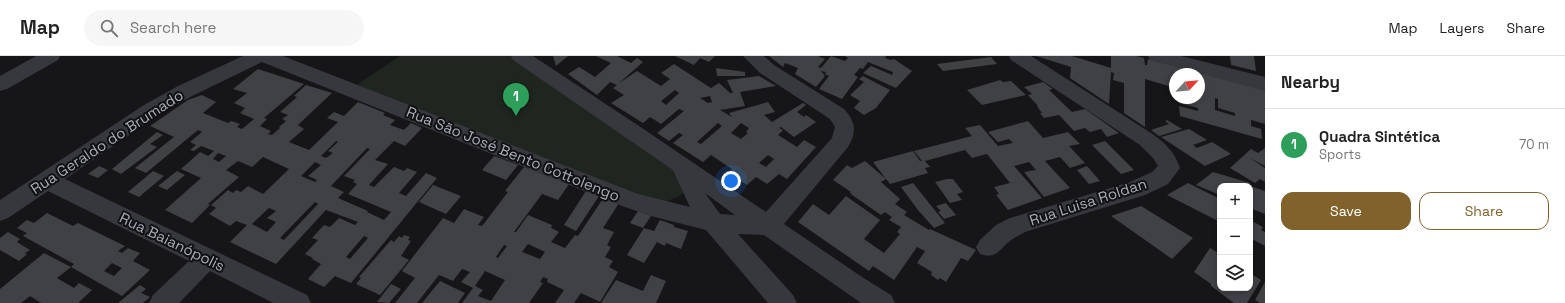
<!DOCTYPE html>
<meta charset="utf-8">
<style>
:root{--surface:#fff;--page:#f6f6f6;--text:#222;--muted:#767676;--line:#e0e0e0;--accent:#80622a}
body{margin:0;font-family:"Space Grotesk",sans-serif;background:var(--page);color:var(--text)}
.controls{position:absolute;right:12px;bottom:12px;display:grid;overflow:hidden;border-radius:8px;box-shadow:0 2px 6px #0003}
.controls button{width:36px;height:36px;display:grid;place-items:center;padding:0;border:0;border-bottom:1px solid var(--line);background:var(--surface);color:var(--text);font:20px sans-serif}
.compass{position:absolute;left:1169px;top:12px;width:36px;height:36px;border-radius:50%;background:var(--surface);box-shadow:0 2px 6px #0003;rotate:64deg}
.you{position:absolute;left:731px;top:125px;width:14px;height:14px;margin:-10px;border:3px solid #fff;border-radius:50%;background:#1a73e8;box-shadow:0 0 0 6px #1a73e833}
.badge{display:grid;place-items:center;width:26px;height:26px;border-radius:50%;background:var(--accent);color:#fff;font-size:13px;font-weight:700}
.pin{position:absolute;translate:-50% -33px;filter:drop-shadow(0 1px 2px #0008)}
.pin::after{content:'';position:absolute;top:21px;width:14px;height:12px;background:inherit;clip-path:polygon(0 0,100% 0,50% 100%)}
.list{margin:0;padding:0;list-style:none}
h2{display:flex;justify-content:space-between;align-items:center;height:52px;margin:0;padding:0 16px;font-size:17px}
h2 small{font-size:13px;font-weight:400;color:var(--muted)}
.list li{display:grid;grid-template-columns:26px 1fr auto;gap:12px;align-items:center;box-sizing:border-box;height:72px;padding:0 16px;border-top:1px solid var(--line)}
.list b{display:block;font-size:15px;white-space:nowrap}
.list p{margin:0;font-size:13px;white-space:nowrap;color:var(--muted)}
.list em{font-size:13px;font-style:normal;color:var(--muted)}
.actions{display:flex;gap:8px;padding:12px 16px}
.actions a{flex:1;padding:9px 0;border:1px solid var(--accent);border-radius:12px;text-align:center;font-size:14px;color:var(--accent)}
.actions .main{background:var(--accent);color:#fff}
.icon{flex:none;width:22px;height:22px;fill:none;stroke:currentColor;stroke-width:2;stroke-linecap:round;stroke-linejoin:round}
.map{position:relative;flex:none;width:1265px;height:247px;overflow:hidden}
header{display:flex;align-items:center;gap:24px;box-sizing:border-box;height:56px;padding:0 20px;background:var(--surface);border-bottom:1px solid var(--line)}
header strong{font-size:19px}
nav{display:flex;gap:22px;margin-inline-start:auto;font-size:14px}
.search{width:280px;height:36px;background:var(--page);display:flex;align-items:center;gap:10px;box-sizing:border-box;padding:0 14px;border-radius:22px;color:var(--muted);font-size:15px}
main{display:flex}
aside{flex:1;background:var(--surface)}
.map>svg:first-child{display:block}
</style>
<header>
<strong>Map</strong>
<div class="search"><svg class="icon" aria-label="search" viewBox="0 0 24 24"><circle cx="10" cy="10" r="6"/><path d="M15 15l6 6"/></svg>Search here</div>
<nav><a>Map</a><a>Layers</a><a>Share</a></nav>
</header>
<main>
<div class="map">
<svg width="1265" height="247" viewBox="0 0 1265 247">
<rect width="100%" height="100%" fill="#161618"/>
<!-- green -->
<path fill="#1e261f" d="M400,0H518L674,105L685,136C674,144 663,146 651,149L355,30Z"/>
<!-- building -->
<g fill="#404145" fill-rule="evenodd">
<polygon points="553,0 568,0 556,10"/>
<path d="M596,0H617L631,7L637,2L643,6L618,28L637,15L661,30L670,23L661,17L674,8L711,32L719,27L730,37H733L727,24L759,20L776,30L740,36L745,50L720,54L732,61L729,57L768,46L775,56L764,59L772,66L803,47L806,49L797,56L804,61L806,59L816,66L794,81L781,71L779,72L783,74L778,79L797,91L804,84L816,91L787,123L779,118L767,128L756,121L747,129L728,117L732,113L711,99L703,106L673,87L683,79L679,77L669,85L657,77L684,55L679,53L661,68L650,61L643,67L611,47L624,39L613,32L617,29L610,26L597,39L568,18L579,11L595,21L611,7ZM675,34L679,37L666,49L661,45ZM710,40L712,46L708,47L700,42ZM718,67L722,70L701,88L697,86ZM741,67L749,72L746,76L748,77L741,83L731,77ZM768,99L774,103L766,111L759,107Z"/>
<polygon points="675,0 715,0 709,6 700,2 694,9"/>
<polygon points="769,0 818,0 825,3 818,11 821,12 831,0 845,5 848,2 845,0 886,0 885,2 891,4 894,3 912,15 896,32 863,17 871,10 892,19 893,16 868,6 863,13 860,12 854,19 858,21 842,43 819,33 829,20 825,18 826,16 821,15 825,20 816,31 795,18 798,12 785,7 783,11"/>
<path d="M1036,0H1072L1111,12V0H1136L1144,2L1145,9H1147L1148,3L1265,34V68L1251,64V70L1261,73L1262,83L1180,60L1179,50L1198,55V52L1179,47V42H1199V18H1175V32L1145,23V71L1124,57V27L1113,24L1114,17L1111,16L1109,48L1070,22L1071,11ZM1215,42L1218,43V52L1235,57V60L1215,54Z"/>
<polygon points="1230,0 1254,0 1256,15 1231,9"/>
<polygon points="991,1 997,8 943,15 937,8"/>
<polygon points="716,12 745,16 745,20 717,20"/>
<path d="M258,13L304,28L264,62L267,63L260,70L271,75L268,78L272,79L280,72L279,71L286,65L282,63L288,59L280,56L297,41L294,40L306,29L332,37L298,69L304,73L289,86L309,94L338,66L327,62L334,56L344,60L358,46L385,57L383,59L395,64L390,69L404,74L411,67L422,72L405,90L394,85L375,104L388,108L369,129L374,131L394,111L404,115L407,112L417,116L399,137L406,140L426,117L437,122L351,227L335,220L324,231L308,223L321,208L312,203L313,202L305,198L318,184L312,182L324,169L330,171L339,162L355,169L358,166L326,154L276,208L230,186L247,169L236,165L230,170L209,158L216,152L211,149L228,134L233,137L236,134L241,136L248,130L263,138L289,113L263,101L252,111L238,105L226,114L239,121L208,148L210,149L192,167L165,154L201,122L181,113L200,96L208,100L214,95L201,90L194,95L190,94L196,89L190,86L202,76L198,74L146,117L135,112L174,81L150,70L188,44L202,39L216,46L203,57L228,67L231,65L240,68L237,71L242,73L254,63L240,57L245,52L234,47L247,37L233,33ZM336,85L338,86L328,95L333,97L326,102L321,100ZM367,92L370,93L344,120L355,124L353,126L357,128L348,138L391,156L384,164L367,156L368,155L338,142L344,136L331,130ZM218,97L226,100L219,106L213,103ZM315,106L321,109L308,120L317,124L315,126L301,120ZM315,146L318,148L284,184L280,182ZM269,152L276,155L267,162L276,166L267,176L252,168ZM364,180L368,182L350,203L346,201Z"/>
<polygon points="863,20 890,34 876,52 864,59 854,52 860,45 850,39 864,26 859,23"/>
<polygon points="1000,24 1003,26 1011,25 1026,39 982,49 967,34"/>
<polygon points="1043,26 1053,33 1049,34 1072,56 1085,53 1119,77 1107,81 1101,73 1090,76 1085,72 1074,75 1059,59 1044,62 1040,57 1042,57 1037,50 1038,50 1028,39 1032,38 1024,31"/>
<polygon points="1167,64 1182,73 1159,80 1151,74 1169,68 1165,65"/>
<polygon points="1028,65 1043,82 1068,76 1080,88 1069,90 1085,107 1070,112 1060,101 1045,105 1070,132 1044,141 1024,116 1036,114 1029,106 1014,110 1042,142 1008,154 996,139 999,138 994,131 1010,127 987,98 972,102 965,94 925,105 930,111 925,112 928,117 890,128 886,123 881,126 900,143 895,148 907,156 904,159 929,174 930,173 976,194 968,205 961,202 946,226 940,222 938,224 931,219 932,216 917,207 925,195 917,191 894,224 873,210 869,215 798,166 813,148 829,159 846,140 880,164 864,183 884,197 900,178 897,176 901,171 889,164 892,161 885,156 881,159 855,141 850,137 851,136 833,124 847,109 852,112 865,105 886,123 873,106 913,95 920,105 922,105 914,95 972,80 965,72 980,69 998,90 1013,87 1009,83 998,86 988,76"/>
<polygon points="1189,73 1207,84 1193,89 1197,92 1212,86 1231,98 1205,110 1161,81"/>
<polygon points="157,76 163,79 150,88 157,91 121,118 112,113"/>
<polygon points="1105,85 1134,114 1121,118 1092,89"/>
<polygon points="1265,92 1265,110 1250,102 1265,112 1265,126 1260,123 1255,127 1230,112 1251,93 1258,97"/>
<polygon points="494,100 518,109 506,124 482,114"/>
<polygon points="99,110 108,114 98,122 88,118"/>
<polygon points="1087,110 1100,125 1089,128 1077,114"/>
<path d="M524,111L569,128L558,144L542,138L514,176H516L528,159L552,169L551,172L559,176L551,186L565,192L575,179L578,180L604,141L619,147L603,172L614,176L607,189L611,191L605,201L613,205L609,211L618,216L600,246L581,237L574,247H555L564,234L547,226L548,223L543,221L540,226L543,227L529,247H462L473,232L461,226L470,216L462,213L453,225L439,219L417,247H395L415,222L402,215L443,162L454,167L464,153L484,161L478,169L482,170L508,136L505,135ZM528,188L545,196L540,203L522,196ZM504,189L507,190L498,202L496,201ZM485,215L505,224L491,245L478,240L483,234L475,230Z"/>
<polygon points="153,115 164,120 139,141 128,136"/>
<polygon points="177,115 185,119 167,134 158,130"/>
<polygon points="1213,116 1250,127 1250,130 1220,130 1220,139 1196,129"/>
<polygon points="947,123 953,123 963,136 957,138 962,144 950,147 935,126"/>
<polygon points="913,127 945,167 934,172 918,154 901,131"/>
<polygon points="1188,127 1220,143 1220,166 1167,139"/>
<polygon points="433,129 461,140 446,158 419,146"/>
<polygon points="1250,130 1265,135 1265,158 1250,152"/>
<polygon points="586,135 599,140 576,175 564,169"/>
<polygon points="946,147 956,159 944,163 938,156 941,155 936,150"/>
<polygon points="1141,150 1193,182 1172,203 1111,160"/>
<polygon points="638,155 651,160 643,172 630,167"/>
<path d="M47,157L73,170L78,167L125,190L118,195L122,197L128,192L140,197L133,205L150,214L122,240L71,211L74,208L23,180L27,177L17,172L27,164L34,167ZM112,207L122,212L114,220L104,215Z"/>
<polygon points="660,164 674,169 674,171 688,175 681,193 666,187 665,190 657,186 644,207 627,199 644,172 654,175"/>
<polygon points="1250,164 1263,171 1261,174 1265,176 1265,190 1250,182"/>
<polygon points="8,176 20,183 17,186 30,194 25,197 27,198 19,205 0,194 0,182"/>
<polygon points="404,179 410,181 408,184 411,185 401,200 409,204 380,239 356,228 361,222 359,221 391,184 394,186 399,180 402,182"/>
<polygon points="1210,192 1220,198 1220,232 1250,232 1250,217 1261,224 1247,247 1234,247 1211,230 1211,228 1194,216"/>
<polygon points="44,197 71,211 57,222 74,232 79,227 92,234 78,247 41,247 30,240 21,247 0,247 0,233"/>
<polygon points="651,219 666,225 656,247 601,247 616,224 643,235"/>
<polygon points="440,225 465,237 458,247 422,247"/>
<polygon points="1265,226 1265,247 1260,247 1255,244"/>
<polygon points="391,228 401,233 389,247 377,246"/>
<polygon points="140,229 146,233 141,237 150,241 143,247 118,247"/>
</g>
<g fill="none" stroke-linecap="round" stroke-linejoin="round">
<!-- minor -->
<g fill="#37383d" fill-rule="evenodd">
<polygon points="36,0 60,0 58,4 7,33 0,35 0,20"/>
<path d="M243,0H283L638,138L690,151L673,114L513,4L511,0H533L642,72L766,156L832,82L835,71L830,63L760,17L743,0H764L774,9L844,53C856,66 857,76 848,91L784,168L862,221L891,239L895,247H861L764,179L738,178L793,239L797,247H768L706,174L651,160L622,150L262,6L192,40L158,59L65,123L307,239L311,247H273L210,215L179,247H149L153,239L189,205L48,135L8,162L0,165V144L144,49L178,30ZM705,137L735,159L720,158Z"/>
<path d="M1009,0H1031L1154,79C1166,88 1175,97 1180,112L1168,128L1145,139L1025,176C1021,179 1015,181 1011,184C999,193 997,204 980,198L976,191L980,184L996,169L1010,162L1130,126L1152,116L1158,110L1153,102L1140,89L1011,4Z"/>
<polygon points="1148,0 1181,0 1265,21 1265,35 1150,4"/>
</g>
</g>
<g text-anchor="middle" stroke-width="4" stroke-linejoin="round" paint-order="stroke">
<!-- street labels -->
<g font-size="15" fill="#a8adb8" stroke="#111113">
<text transform="translate(107 86) rotate(-33)" y="5">Rua Geraldo do Brumado</text>
<text transform="translate(513 98) rotate(22)" y="5">Rua São José Bento Cottolengo</text>
<text transform="translate(1088 146) rotate(-18)" y="5">Rua Luisa Roldan</text>
<text transform="translate(172 186) rotate(26)" y="5">Rua Baianópolis</text>
</g>
</g>
</svg>
<div class="controls">
<button>+</button>
<button>−</button>
<button><svg class="icon" aria-label="layers" viewBox="0 0 24 24"><path d="M12 4l9 5-9 5-9-5zM3 14l9 5 9-5"/></svg></button>
</div>
<svg class="compass" viewBox="-18 -18 36 36"><path d="M0-13l5 13h-10z" fill="#e53935"/><path d="M0 13l5-13h-10z" fill="#767676"/></svg>
<div class="you"></div>
<div class="pin badge" style="left:516px;top:60px;background:#2e9e5b">1</div>
</div>
<aside>
<h2>Nearby<small></small></h2>
<ul class="list">
<li><span class="badge" style="background:#2e9e5b">1</span><div><b>Quadra Sintética</b><p>Sports</p></div><em>70 m</em></li>
</ul>
<div class="actions"><a class="main">Save</a><a>Share</a></div>
</aside>
</main>
